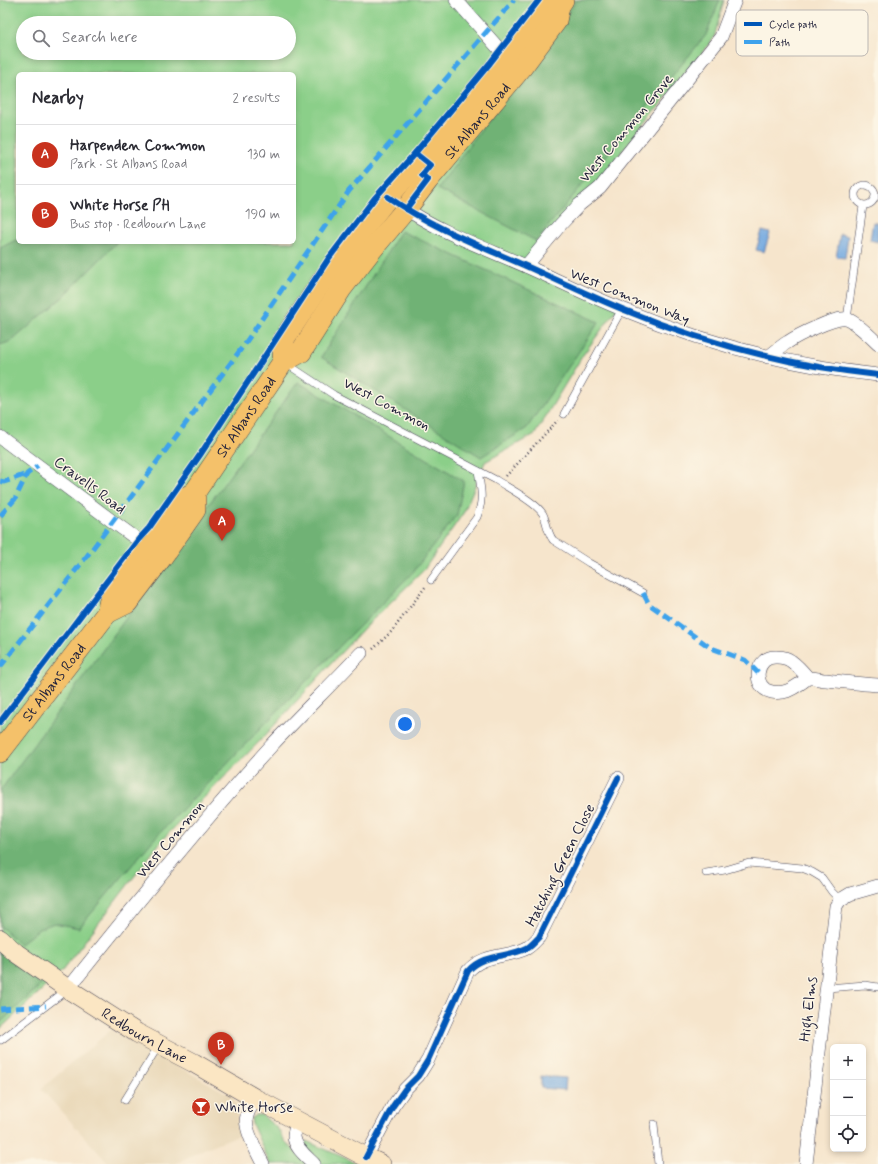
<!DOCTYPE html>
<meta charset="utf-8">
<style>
:root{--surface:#fff;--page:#f7f7f7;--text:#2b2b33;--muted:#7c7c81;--line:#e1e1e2;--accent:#c8321e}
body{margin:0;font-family:Mynerve,sans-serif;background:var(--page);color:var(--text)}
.controls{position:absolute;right:12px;bottom:12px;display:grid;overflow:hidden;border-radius:6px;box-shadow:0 2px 6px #0003}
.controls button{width:36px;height:36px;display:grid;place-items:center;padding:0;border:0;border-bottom:1px solid var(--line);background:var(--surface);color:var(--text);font:20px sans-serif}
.you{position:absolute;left:405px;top:724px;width:14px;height:14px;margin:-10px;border:3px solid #fff;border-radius:50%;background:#1a73e8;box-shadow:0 0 0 6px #1a73e833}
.badge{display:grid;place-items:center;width:26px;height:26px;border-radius:50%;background:var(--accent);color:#fff;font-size:13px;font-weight:700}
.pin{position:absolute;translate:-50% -33px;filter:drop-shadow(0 1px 2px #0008)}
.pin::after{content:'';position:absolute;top:21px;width:14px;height:12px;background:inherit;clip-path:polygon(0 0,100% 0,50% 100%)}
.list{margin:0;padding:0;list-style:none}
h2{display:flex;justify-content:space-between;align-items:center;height:52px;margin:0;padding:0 16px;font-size:17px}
h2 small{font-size:13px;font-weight:400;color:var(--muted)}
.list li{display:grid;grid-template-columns:26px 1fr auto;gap:12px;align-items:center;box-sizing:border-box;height:60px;padding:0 16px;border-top:1px solid var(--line)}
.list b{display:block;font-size:15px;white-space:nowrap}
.list p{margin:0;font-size:13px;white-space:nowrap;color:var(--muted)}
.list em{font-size:13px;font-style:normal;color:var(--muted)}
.icon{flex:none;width:22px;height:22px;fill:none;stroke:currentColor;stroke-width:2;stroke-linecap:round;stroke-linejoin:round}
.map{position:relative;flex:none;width:878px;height:1164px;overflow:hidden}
.search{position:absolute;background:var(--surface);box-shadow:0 2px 6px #0003;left:16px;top:16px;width:280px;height:44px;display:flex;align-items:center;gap:10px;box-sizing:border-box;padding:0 14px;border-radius:22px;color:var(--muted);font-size:15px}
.panel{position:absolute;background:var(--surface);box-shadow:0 2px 6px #0003;left:16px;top:72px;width:280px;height:172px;border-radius:6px}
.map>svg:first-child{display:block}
</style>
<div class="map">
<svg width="878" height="1164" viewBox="0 0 878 1164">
<rect width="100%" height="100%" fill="#fcf5e5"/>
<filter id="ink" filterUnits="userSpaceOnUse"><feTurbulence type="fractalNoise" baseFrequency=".025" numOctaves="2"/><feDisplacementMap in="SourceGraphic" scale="8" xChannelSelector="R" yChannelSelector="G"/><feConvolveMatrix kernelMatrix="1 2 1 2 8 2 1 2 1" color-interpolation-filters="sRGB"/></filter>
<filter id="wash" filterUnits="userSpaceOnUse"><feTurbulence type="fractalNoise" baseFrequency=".012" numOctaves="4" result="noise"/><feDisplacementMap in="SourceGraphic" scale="16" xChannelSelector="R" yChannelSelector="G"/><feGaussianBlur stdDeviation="0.9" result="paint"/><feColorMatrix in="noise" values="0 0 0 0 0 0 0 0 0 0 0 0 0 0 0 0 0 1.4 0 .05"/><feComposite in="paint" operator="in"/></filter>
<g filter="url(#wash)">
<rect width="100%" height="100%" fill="#f6e5cc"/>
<!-- built -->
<polygon fill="#ead9ba" points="111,1030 232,1096 237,1107 237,1123 242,1134 206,1148 175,1164 109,1164 41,1089"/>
<!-- green -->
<g fill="#8bcf89" stroke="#567862" fill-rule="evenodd">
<path d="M0,0H724L714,38L531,264L619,306L583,355L535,434L485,462L464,512L423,571L363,629L261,740L163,839L62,971L0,1029ZM23,23H289V53H23ZM18,74H294V242H18Z"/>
<polygon points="256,1115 262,1115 278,1129 285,1141 307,1164 270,1164 252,1124 251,1118"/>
<polygon points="306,1141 359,1164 321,1164 303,1146"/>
</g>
<!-- forest -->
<g fill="#70b275" stroke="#496a58">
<polygon points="577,0 720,0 706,35 536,241 437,189"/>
<polygon points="401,231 599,322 527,428 481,457 321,357"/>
<polygon points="18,239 18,242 117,242 64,296 12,341 0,345 0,248"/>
<polygon points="298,382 464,481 457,515 413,572 342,644 154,839 79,928 54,923 39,929 20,944 0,926 0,791"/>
<polygon points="0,952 41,985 0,1023"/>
</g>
<!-- water -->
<g fill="#72a8e0" stroke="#4a658e">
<polygon points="873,222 878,223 878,242 870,240"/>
<polygon points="762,231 770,233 764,252 756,250"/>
<polygon points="840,234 848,236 845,258 836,257"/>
<polygon points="541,1076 566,1078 565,1090 541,1088"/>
</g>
</g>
<g filter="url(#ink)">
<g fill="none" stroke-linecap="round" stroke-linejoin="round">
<!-- lane casing -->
<g stroke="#423f51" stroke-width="8">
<g id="lane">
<circle cx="865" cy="195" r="10"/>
<polyline points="847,319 863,206"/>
<path d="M287,364L334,395L496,480C508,488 536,502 543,514C547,522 547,532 553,540L589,563L643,593"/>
<polyline points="564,414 622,309"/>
<path d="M431,580L477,517C484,499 481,489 478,471"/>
<polyline points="706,873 725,870 749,863 802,868 812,872 822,878 832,892 840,900"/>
<polyline points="827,988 865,985 878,987"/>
<polyline points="1,1040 68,989"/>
<polyline points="125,1100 159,1045"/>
<polyline points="654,1124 658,1164"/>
</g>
</g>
<!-- street casing -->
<g stroke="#423f51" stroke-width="14">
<g id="street">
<polyline points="456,0 500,50 511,58"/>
<path d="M400,205C439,232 485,248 528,267C559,281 590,296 622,309C704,343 790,366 878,375"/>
<polyline points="526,266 561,224 579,205 600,188 721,37 735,0"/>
<path d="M768,357C775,352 781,346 788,342C798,335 835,317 846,319C853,320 872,338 878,344"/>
<polyline points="0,437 112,521 152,550"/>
<path d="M808,678C803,672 798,666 791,661C787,658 782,657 777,657C755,655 751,688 772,692C784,694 791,690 801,683C803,682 806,679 808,678C812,677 822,680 826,680C844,682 861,684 878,685"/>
<path d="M68,989C134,906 201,823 272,745C301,714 332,684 361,653"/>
<path d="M256,1099C253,1104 248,1110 247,1116C243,1127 258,1154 263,1164"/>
<path d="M297,1121C296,1126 294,1132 294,1137C295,1148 307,1157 314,1164"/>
<path d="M366,1157L393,1106L405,1089L418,1076L428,1060L468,971C484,953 508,958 527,948C532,945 535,941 539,937L618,778"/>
<polyline points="806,1164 836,906 840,900 850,894 878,886"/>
</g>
</g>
<!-- secondary casing -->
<g stroke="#423f51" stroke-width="20">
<g id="secondary">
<path id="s1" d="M0,939L16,953L68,989L137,1033L194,1063L256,1099L366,1157L381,1164"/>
</g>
</g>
<!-- primary casing -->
<g stroke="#423f51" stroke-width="22">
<g id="primary">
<polyline points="283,362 284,339 324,278 388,197 421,158 543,10 559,6"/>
<polyline points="107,613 127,603 162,557 195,510 195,492"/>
<path id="s2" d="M0,752L107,613L112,591L180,501L195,492L283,362L301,352L341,289L369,253L406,209L428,180L522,67L556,21L559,6L563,0"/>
</g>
</g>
<!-- path -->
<g stroke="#423f51" stroke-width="2.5" stroke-dasharray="1 3" stroke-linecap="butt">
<polyline points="506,476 558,420"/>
<polyline points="373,649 392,631 426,586"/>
</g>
<!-- lane -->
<use href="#lane" stroke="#fff" stroke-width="7"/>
<!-- street -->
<use href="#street" stroke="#fff" stroke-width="13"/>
<!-- secondary -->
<use href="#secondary" stroke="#fbe6c3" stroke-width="19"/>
<!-- primary -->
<use href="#primary" stroke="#f4c16a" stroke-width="21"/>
<!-- quiet -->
<g stroke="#3ea2ec" stroke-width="5" stroke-dasharray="10 5" stroke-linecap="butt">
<polyline points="0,481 4,482 27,474"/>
<polyline points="0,516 15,499 27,474 38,466"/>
<polyline points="643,593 649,604 711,648 745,660 758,673"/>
<polyline points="0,667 90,552 244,345 349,191 514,0"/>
<polyline points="0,1009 46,1006"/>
</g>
<!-- cycleway casing -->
<g stroke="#fcf5e5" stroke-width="8">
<g id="cycleway">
<path d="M388,197C431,227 480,246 528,267C559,281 590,296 622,309C704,343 790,366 878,375"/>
<polyline points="406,209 428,180 422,175 430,165 415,153"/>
<polyline points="0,722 138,540 149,528 200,455 329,258 374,199 415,153 490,63 539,0"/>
<path d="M366,1157L393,1106L405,1089L418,1076L428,1060L468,971C484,953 508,958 527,948C532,945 535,941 539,937L618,778"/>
</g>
</g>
<!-- cycleway -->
<use href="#cycleway" stroke="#0057b8" stroke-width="6"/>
</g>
</g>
<!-- icons -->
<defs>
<g id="bar-disc" transform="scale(1)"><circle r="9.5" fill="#c8321e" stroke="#fcf5e5"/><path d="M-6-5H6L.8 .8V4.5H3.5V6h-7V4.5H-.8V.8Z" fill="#fff"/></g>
</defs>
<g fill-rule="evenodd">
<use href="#bar-disc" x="201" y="1107"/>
</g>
<g text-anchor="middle" stroke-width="3" stroke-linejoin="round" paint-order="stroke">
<!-- street labels -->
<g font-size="15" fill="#22223b" stroke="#fcf5e5">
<text dy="5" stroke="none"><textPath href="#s2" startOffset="797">St Albans Road</textPath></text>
<text transform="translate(626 128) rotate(-50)" y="5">West Common Grove</text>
<text transform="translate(630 296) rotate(22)" y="5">West Common Way</text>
<text transform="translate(387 404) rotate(28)" y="5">West Common</text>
<text dy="5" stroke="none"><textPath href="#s2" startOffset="419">St Albans Road</textPath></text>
<text transform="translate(90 485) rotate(37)" y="5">Cravells Road</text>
<text dy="5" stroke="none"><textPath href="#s2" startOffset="88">St Albans Road</textPath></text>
<text transform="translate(170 839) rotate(-50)" y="5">West Common</text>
<text transform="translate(560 865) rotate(-63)" y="5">Hatching Green Close</text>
<text transform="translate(808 1009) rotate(-83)" y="5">High Elms</text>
<text dy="5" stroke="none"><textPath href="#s1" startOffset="174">Redbourn Lane</textPath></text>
</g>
<!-- poi labels -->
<g font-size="15" fill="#22223b" stroke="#fcf5e5" text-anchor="start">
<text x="215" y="1112">White Horse</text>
</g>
</g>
<!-- legend -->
<rect x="736" y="10" width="132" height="46" rx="6" fill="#fcf5e5" stroke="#bbb6b2" stroke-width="1"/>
<rect x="744" y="22" width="18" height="4" fill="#0057b8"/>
<rect x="744" y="40" width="18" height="4" fill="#3ea2ec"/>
<g font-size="11" fill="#22223b">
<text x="769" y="28">Cycle path</text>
<text x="769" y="46">Path</text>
</g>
</svg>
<div class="controls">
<button>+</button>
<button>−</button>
<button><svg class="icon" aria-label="locate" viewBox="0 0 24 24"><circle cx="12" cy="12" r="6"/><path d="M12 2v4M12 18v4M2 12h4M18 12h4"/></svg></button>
</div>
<div class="you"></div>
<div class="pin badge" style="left:222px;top:541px">A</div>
<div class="pin badge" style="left:221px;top:1065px">B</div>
<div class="search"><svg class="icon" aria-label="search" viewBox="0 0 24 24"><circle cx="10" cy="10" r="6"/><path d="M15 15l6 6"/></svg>Search here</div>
<section class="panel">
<h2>Nearby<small>2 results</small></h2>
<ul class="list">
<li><span class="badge">A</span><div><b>Harpenden Common</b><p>Park · St Albans Road</p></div><em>130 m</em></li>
<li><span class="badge">B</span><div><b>White Horse PH</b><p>Bus stop · Redbourn Lane</p></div><em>190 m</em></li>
</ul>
</section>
</div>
